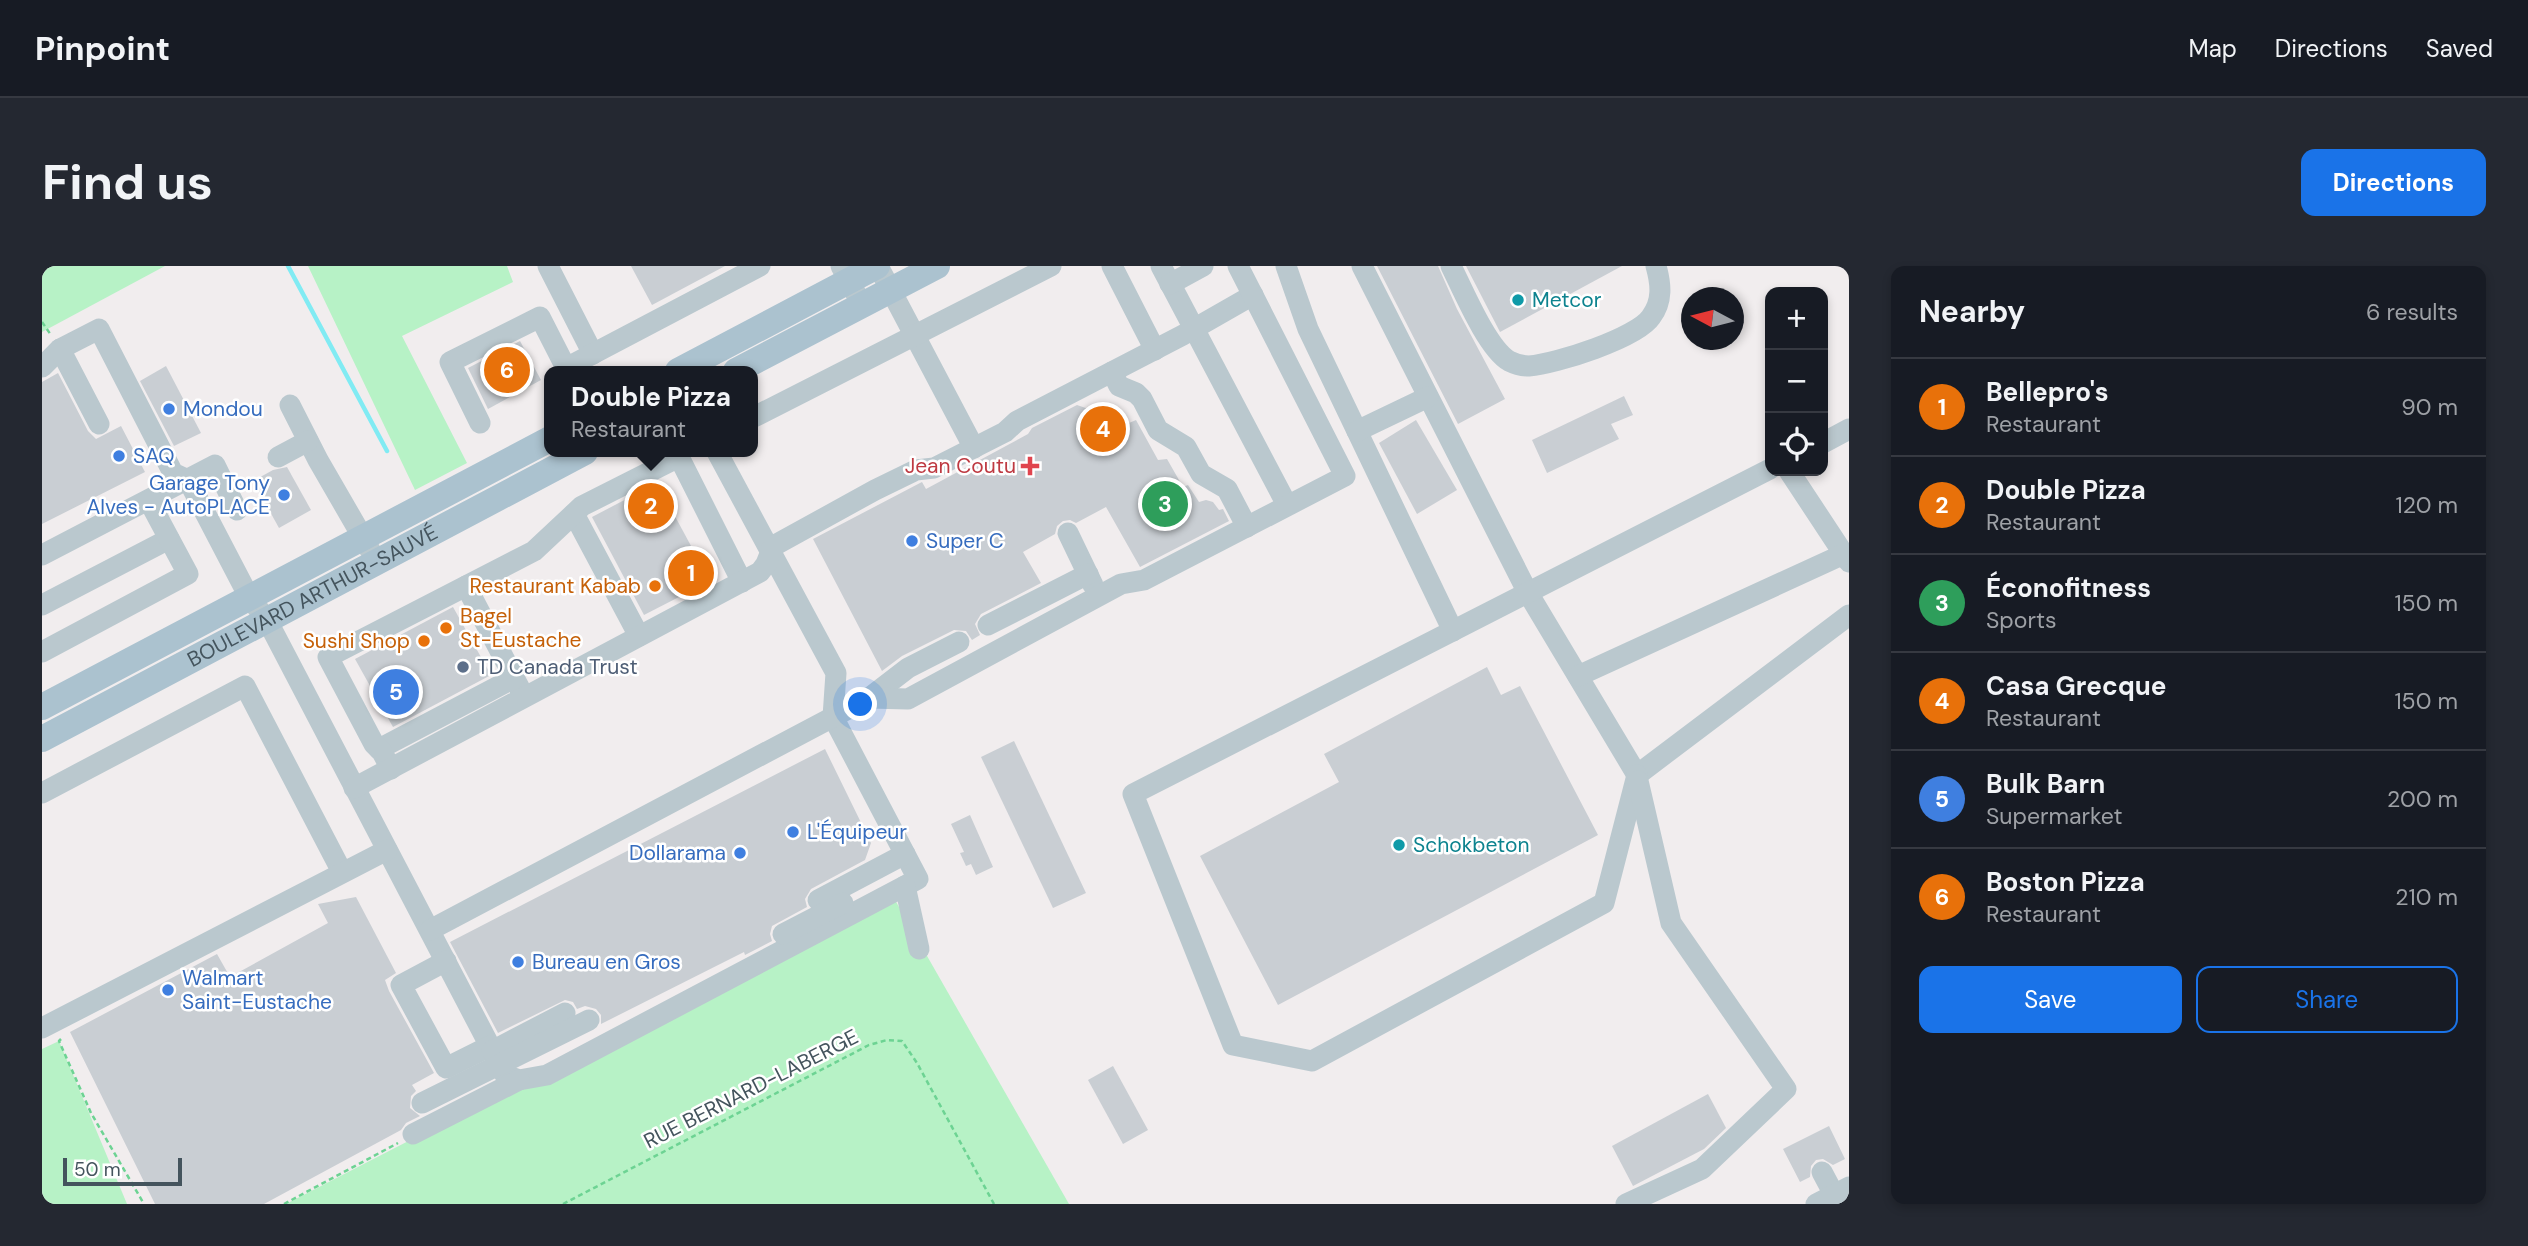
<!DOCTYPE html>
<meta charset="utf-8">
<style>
:root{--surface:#171b24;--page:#242831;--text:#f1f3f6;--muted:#9ea1a6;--line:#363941;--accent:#1a73e8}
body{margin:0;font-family:"DM Sans",sans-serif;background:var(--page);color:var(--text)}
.controls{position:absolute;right:21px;top:21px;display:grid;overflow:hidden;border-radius:14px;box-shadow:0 4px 10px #0003}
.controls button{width:63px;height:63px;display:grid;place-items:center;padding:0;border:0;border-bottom:2px solid var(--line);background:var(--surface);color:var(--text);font:35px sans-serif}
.compass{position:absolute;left:1639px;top:21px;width:63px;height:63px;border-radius:50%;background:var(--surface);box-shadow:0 4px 10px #0003;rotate:277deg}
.scale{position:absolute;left:21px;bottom:18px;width:119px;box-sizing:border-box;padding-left:7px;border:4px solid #44545d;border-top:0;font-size:19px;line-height:24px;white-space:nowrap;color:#44545d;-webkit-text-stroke:5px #fff;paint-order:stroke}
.you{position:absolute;left:819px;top:439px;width:24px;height:24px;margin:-18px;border:5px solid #fff;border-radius:50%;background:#1a73e8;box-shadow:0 0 0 10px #1a73e833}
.badge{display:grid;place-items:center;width:46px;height:46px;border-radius:50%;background:var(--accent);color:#fff;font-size:23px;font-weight:700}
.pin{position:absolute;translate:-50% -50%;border:4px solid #fff;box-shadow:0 2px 7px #0006}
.popup{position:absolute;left:502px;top:100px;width:214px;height:91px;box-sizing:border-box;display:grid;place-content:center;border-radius:14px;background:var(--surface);filter:drop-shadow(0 2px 5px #0005);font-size:23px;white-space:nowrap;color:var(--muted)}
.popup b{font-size:26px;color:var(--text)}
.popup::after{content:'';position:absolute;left:50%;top:100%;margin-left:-14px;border:14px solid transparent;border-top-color:var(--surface)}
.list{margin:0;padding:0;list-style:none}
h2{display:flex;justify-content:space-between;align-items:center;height:91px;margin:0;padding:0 28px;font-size:30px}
h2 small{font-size:23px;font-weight:400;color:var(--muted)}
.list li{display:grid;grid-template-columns:46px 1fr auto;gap:21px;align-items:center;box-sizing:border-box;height:98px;padding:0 28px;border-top:2px solid var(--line)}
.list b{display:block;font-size:26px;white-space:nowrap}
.list p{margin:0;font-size:23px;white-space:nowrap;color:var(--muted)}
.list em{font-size:23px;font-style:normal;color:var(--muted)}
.actions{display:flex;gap:14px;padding:21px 28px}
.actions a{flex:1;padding:16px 0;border:2px solid var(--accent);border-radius:14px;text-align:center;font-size:24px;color:var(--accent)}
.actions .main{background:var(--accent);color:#fff}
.icon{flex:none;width:38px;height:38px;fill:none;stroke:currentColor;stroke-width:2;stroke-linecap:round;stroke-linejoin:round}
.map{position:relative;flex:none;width:1807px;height:938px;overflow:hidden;border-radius:14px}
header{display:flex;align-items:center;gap:42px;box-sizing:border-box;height:98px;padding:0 35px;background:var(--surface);border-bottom:2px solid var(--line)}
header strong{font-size:33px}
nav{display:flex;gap:38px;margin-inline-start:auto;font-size:24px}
.intro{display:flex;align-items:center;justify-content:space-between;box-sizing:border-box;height:168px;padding:0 42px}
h1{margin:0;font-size:49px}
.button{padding:18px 32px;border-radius:14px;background:var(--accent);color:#fff;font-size:24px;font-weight:700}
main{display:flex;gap:42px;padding:0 42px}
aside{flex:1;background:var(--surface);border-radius:14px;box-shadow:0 4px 10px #0003}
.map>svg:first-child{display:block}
</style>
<header>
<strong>Pinpoint</strong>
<nav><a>Map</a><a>Directions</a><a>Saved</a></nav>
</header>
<div class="intro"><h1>Find us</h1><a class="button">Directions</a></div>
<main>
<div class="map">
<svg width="1807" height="938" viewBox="0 0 1807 938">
<rect width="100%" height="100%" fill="#f1edee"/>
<!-- green -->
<g fill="#b7f2c6">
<polygon points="0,0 123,0 0,66"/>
<polygon points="266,0 465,0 471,16 360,70 425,197 373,224"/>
<polygon points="849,627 1027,938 244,938"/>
<polygon points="17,775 85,938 0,938 0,783"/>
</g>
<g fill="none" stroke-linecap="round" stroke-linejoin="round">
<!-- stream -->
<polyline stroke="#81ebf3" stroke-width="4.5" points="246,0 345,185"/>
</g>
<!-- building -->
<g fill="#c9ced3">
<polygon points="589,0 683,0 610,39"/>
<polygon points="1335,0 1396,0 1415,43 1463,133 1416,158"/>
<polygon points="1424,0 1580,0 1458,66"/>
<polygon points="478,75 499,114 446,143 426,102"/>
<polygon points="124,100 159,167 132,180 98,115"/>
<polygon points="16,107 46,165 54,173 79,160 103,206 0,258 0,116"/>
<polygon points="1582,130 1591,149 1569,158 1577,173 1505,207 1490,174"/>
<polygon points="1035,139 1087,157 1094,154 1116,194 1125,193 1141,221 1146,219 1157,236 1164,234 1171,236 1177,244 1181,243 1187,255 1098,301 1064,241 1034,257 1028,254 1021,255 1015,260 1013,268 981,286 999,317 939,348 933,358 938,369 930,374 924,365 912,364 860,390 840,405 771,273 878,217 880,216 884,223 986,168 990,162"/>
<polygon points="1374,154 1415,224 1375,248 1337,177"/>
<polygon points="245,201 269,244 237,262 211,215 231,204"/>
<polygon points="615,217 668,315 602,349 550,251"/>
<polygon points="411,341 449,409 351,461 313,393"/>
<polygon points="1445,401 1459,429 1478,420 1556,569 1236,739 1158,590 1297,516 1282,488"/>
<polygon points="972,475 1044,627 1011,642 939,491"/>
<polygon points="783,483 829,577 823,594 769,623 763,633 765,641 730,660 728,668 730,675 703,689 702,686 559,758 559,749 554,743 543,740 535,743 531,736 523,734 456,767 408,676"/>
<polygon points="928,549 951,601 934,609 929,598 924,600 918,587 922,586 909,558"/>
<polygon points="314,631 354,707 343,714 347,725 392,807 370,819 374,825 369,830 368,842 378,850 364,857 359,864 222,938 113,938 28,766 175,688 188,711 286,657 276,638"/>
<polygon points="1071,800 1106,864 1081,878 1046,814"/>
<polygon points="1666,828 1684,862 1662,883 1591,920 1570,880"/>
<polygon points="1787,860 1803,893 1791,899 1781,893 1774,894 1769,900 1768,911 1758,916 1741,883"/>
</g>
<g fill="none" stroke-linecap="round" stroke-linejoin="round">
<!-- path -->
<g stroke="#6dd393" stroke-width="2.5" stroke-dasharray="5 3.5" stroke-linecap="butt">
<polyline points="1806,0 1807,2"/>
<polyline points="0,56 9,69"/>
<polyline points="19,773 17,775 49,847 102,938"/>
<polyline points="242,938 356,877"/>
<polyline points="521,938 827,779 845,774 860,775 875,797 952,938"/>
</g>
<!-- minor -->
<g stroke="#bac8ce" stroke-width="21">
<polyline points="506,0 551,88"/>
<polyline points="799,0 820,39"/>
<polyline points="836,0 932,182"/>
<polyline points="1070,0 1113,84"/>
<polyline points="1119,0 1245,239"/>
<polyline points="1244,0 1266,63 1411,365"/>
<polyline points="1320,0 1486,327 1595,509 1807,349"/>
<path d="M1409,0C1421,24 1445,82 1467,95C1473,98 1481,100 1487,100C1514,98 1595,72 1609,51C1621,35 1619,18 1614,0"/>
<polyline points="1128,18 1161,0"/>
<polyline points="0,101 18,83"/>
<polyline points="1070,106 1077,120 1094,127 1100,133 1116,164 1144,181 1159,208 1185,223 1205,261"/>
<polyline points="248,139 276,194 328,284"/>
<polyline points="710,152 1009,0"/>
<polyline points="438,157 408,96 498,51 524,102 718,0"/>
<polyline points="57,158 18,83 57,63 131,207 146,214 207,331 225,354 463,809 477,814 505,809 876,613 791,451 794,407 675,186"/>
<polyline points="1315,165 1386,131"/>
<polyline points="1781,177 1807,163"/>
<polyline points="236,191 266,175"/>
<polyline points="1747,205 1807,296"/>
<polyline points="532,248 597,370"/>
<polyline points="1026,267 1051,319"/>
<polyline points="0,289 173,199 195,244"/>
<polyline points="424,320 478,423"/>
<polyline points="0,339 127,273"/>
<polyline points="946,359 1046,308"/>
<polyline points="0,386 146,308 107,235"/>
<polyline points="1536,410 1802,288"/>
<polyline points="827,432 866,402 917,376"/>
<polyline points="337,483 472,412"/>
<polyline points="349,503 340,486 332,478 286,391 492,285 540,240 637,191 700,316"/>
<polyline points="1595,509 1562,637 1270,795 1191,779 1091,528 1728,203"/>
<polyline points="312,522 718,306 724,298 730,283 735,278 833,224 874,204 892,202 963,166 975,155 1141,69 1211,29"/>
<polyline points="0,527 203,420 300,606"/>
<polyline points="863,620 877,683"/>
<polyline points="776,634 863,588"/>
<polyline points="388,664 827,432 866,433 1079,318 1102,314 1303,210 1196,0"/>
<polyline points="741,668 801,637"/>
<polyline points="404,695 359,719 404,802 448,780"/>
<polyline points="0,762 345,584"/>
<polyline points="450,785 523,747"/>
<polyline points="380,837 547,754"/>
<polyline points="371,868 477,814"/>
<polyline points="1780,906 1797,938"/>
<polyline points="1584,938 1660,903 1744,823 1629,657 1596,515"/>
<polyline points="1774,938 1807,921"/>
</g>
<!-- major -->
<g stroke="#abc2cf" stroke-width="26">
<polyline points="636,105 835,0"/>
<polyline points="694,105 895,0"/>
<polyline points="0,441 508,173"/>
<path id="s1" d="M0,473L543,186"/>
</g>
</g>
<!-- markers -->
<g fill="#0f9aa8" stroke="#fff" stroke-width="2.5">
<circle cx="1476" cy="34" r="7"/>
<circle cx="1357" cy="579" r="7"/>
</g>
<g fill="#3f7fe0" stroke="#fff" stroke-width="2.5">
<circle cx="127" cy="143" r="7"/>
<circle cx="77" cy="190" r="7"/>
<circle cx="242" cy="229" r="7"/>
<circle cx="870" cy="275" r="7"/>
<circle cx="751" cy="566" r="7"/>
<circle cx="698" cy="587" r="7"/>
<circle cx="476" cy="696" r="7"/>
<circle cx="126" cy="724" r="7"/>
</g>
<path fill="#e0444e" stroke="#fff" stroke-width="2.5" d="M984.5 189.5h7v7h7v7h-7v7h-7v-7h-7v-7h7z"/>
<g fill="#e8710a" stroke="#fff" stroke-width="2.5">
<circle cx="613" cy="320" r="7"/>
<circle cx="404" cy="362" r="7"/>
<circle cx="382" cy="375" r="7"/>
</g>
<circle fill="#5c6f8a" stroke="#fff" stroke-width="2.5" cx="421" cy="401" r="7"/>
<g text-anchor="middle" stroke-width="5" stroke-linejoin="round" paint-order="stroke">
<!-- culture labels -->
<g font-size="21" fill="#0d838f" stroke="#fff" text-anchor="start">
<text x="1490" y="41">Metcor</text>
<text x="1371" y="586">Schokbeton</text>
</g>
<!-- shop labels -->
<g font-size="21" fill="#366cbe" stroke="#fff" text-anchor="start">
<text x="141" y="150">Mondou</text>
<text x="91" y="197">SAQ</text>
<text x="228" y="224" text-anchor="end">Garage Tony<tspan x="228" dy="24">Alves - AutoPLACE</tspan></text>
<text x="884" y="282">Super C</text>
<text x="765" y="573">L'Équipeur</text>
<text x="684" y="594" text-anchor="end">Dollarama</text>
<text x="490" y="703">Bureau en Gros</text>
<text x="140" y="719">Walmart<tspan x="140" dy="24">Saint-Eustache</tspan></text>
</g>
<!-- health labels -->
<g font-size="21" fill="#be3a42" stroke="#fff" text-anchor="end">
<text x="974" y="207">Jean Coutu</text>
</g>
<!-- food labels -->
<g font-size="21" fill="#c56008" stroke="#fff" text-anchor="end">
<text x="599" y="327">Restaurant Kabab</text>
<text x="418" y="357" text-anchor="start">Bagel<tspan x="418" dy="24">St-Eustache</tspan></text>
<text x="368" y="382">Sushi Shop</text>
</g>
<!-- street labels -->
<g font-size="21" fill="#44545d" stroke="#fff">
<text dy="7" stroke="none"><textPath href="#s1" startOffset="306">BOULEVARD ARTHUR-SAUVÉ</textPath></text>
<text transform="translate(709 823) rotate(-27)" y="7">RUE BERNARD-LABERGE</text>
</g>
<!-- service labels -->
<g font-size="21" fill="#4e5e75" stroke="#fff" text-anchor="start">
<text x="435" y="408">TD Canada Trust</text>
</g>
</g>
</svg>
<div class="controls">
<button>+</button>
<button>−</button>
<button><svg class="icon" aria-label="locate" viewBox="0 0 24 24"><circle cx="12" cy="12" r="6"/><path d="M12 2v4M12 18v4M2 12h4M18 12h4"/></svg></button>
</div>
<svg class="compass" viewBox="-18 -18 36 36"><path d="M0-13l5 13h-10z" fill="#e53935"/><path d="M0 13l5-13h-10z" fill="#9ea1a6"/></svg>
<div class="scale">50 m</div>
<div class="you"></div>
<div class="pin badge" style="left:649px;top:307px;background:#e8710a">1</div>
<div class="pin badge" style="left:609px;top:240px;background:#e8710a">2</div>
<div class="popup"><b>Double Pizza</b>Restaurant</div>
<div class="pin badge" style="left:1123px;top:238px;background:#2e9e5b">3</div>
<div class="pin badge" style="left:1061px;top:163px;background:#e8710a">4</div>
<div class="pin badge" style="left:354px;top:426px;background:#3f7fe0">5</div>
<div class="pin badge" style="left:465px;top:104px;background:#e8710a">6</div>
</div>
<aside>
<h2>Nearby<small>6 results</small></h2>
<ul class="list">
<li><span class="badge" style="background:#e8710a">1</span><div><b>Bellepro's</b><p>Restaurant</p></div><em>90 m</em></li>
<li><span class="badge" style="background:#e8710a">2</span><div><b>Double Pizza</b><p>Restaurant</p></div><em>120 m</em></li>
<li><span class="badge" style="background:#2e9e5b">3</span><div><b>Éconofitness</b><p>Sports</p></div><em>150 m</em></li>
<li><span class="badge" style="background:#e8710a">4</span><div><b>Casa Grecque</b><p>Restaurant</p></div><em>150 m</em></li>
<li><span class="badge" style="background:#3f7fe0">5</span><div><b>Bulk Barn</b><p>Supermarket</p></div><em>200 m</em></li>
<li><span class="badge" style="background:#e8710a">6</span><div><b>Boston Pizza</b><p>Restaurant</p></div><em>210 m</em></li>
</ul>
<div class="actions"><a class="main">Save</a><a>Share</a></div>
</aside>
</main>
